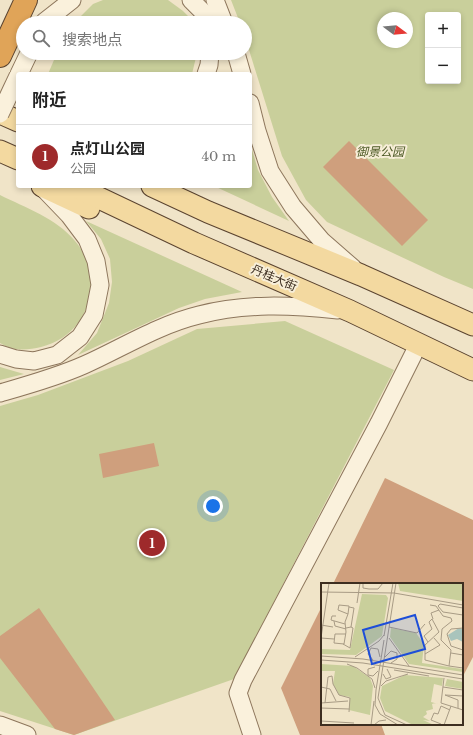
<!DOCTYPE html>
<html lang="zh">
<meta charset="utf-8">
<style>
:root{--surface:#fff;--page:#f6f6f6;--text:#222;--muted:#767676;--line:#e0e0e0;--accent:#9e2a2b}
body{margin:0;font-family:"Libre Baskerville","Noto Sans SC",serif;background:var(--page);color:var(--text)}
.controls{position:absolute;right:12px;top:12px;display:grid;overflow:hidden;border-radius:4px;box-shadow:0 2px 6px #0003}
.controls button{width:36px;height:36px;display:grid;place-items:center;padding:0;border:0;border-bottom:1px solid var(--line);background:var(--surface);color:var(--text);font:20px sans-serif}
.compass{position:absolute;left:377px;top:12px;width:36px;height:36px;border-radius:50%;background:var(--surface);box-shadow:0 2px 6px #0003;rotate:106deg}
.you{position:absolute;left:213px;top:506px;width:14px;height:14px;margin:-10px;border:3px solid #fff;border-radius:50%;background:#1a73e8;box-shadow:0 0 0 6px #1a73e833}
.badge{display:grid;place-items:center;width:26px;height:26px;border-radius:50%;background:var(--accent);color:#fff;font-size:13px;font-weight:700}
.pin{position:absolute;translate:-50% -50%;border:2px solid #fff;box-shadow:0 1px 4px #0006}
.list{margin:0;padding:0;list-style:none}
h2{display:flex;justify-content:space-between;align-items:center;height:52px;margin:0;padding:0 16px;font-size:17px}
h2 small{font-size:13px;font-weight:400;color:var(--muted)}
.list li{display:grid;grid-template-columns:26px 1fr auto;gap:12px;align-items:center;box-sizing:border-box;height:64px;padding:0 16px;border-top:1px solid var(--line)}
.list b{display:block;font-size:15px;white-space:nowrap}
.list p{margin:0;font-size:13px;white-space:nowrap;color:var(--muted)}
.list em{font-size:13px;font-style:normal;color:var(--muted)}
.icon{flex:none;width:22px;height:22px;fill:none;stroke:currentColor;stroke-width:2;stroke-linecap:round;stroke-linejoin:round}
.map{position:relative;flex:none;width:473px;height:735px;overflow:hidden}
.search{position:absolute;background:var(--surface);box-shadow:0 2px 6px #0003;left:16px;top:16px;width:236px;height:44px;display:flex;align-items:center;gap:10px;box-sizing:border-box;padding:0 14px;border-radius:22px;color:var(--muted);font-size:15px}
.panel{position:absolute;background:var(--surface);box-shadow:0 2px 6px #0003;left:16px;top:72px;width:236px;height:116px;border-radius:4px}
.map>svg:first-child{display:block}
</style>
<div class="map">
<svg width="473" height="735" viewBox="0 0 473 735">
<rect width="100%" height="100%" fill="#f0e4c8"/>
<!-- green -->
<g fill="#c9cf9b" fill-rule="evenodd">
<polygon points="103,0 168,0 183,11 190,18 192,23 74,23 93,4"/>
<path d="M231,0H473V289L444,277L327,222L306,200L282,156L245,37V23H240ZM428,15H458V81H428ZM383,18H407V42H383Z"/>
<polygon points="57,53 197,53 192,74 48,74"/>
<polygon points="250,143 258,170 272,197 289,221 214,186 250,186"/>
<path d="M0,195C26,208 56,218 75,241C107,278 89,336 41,347C32,349 21,351 11,348C7,347 4,345 0,343Z"/>
<polygon points="86,221 242,292 205,299 179,308 78,355 97,333 109,303 112,282 110,259 101,239"/>
<polygon points="285,321 394,370 234,679 74,735 0,711 0,406 38,395 128,361 197,329"/>
<polygon points="0,367 24,374 0,380"/>
</g>
<!-- building -->
<g fill="#cf9f7d">
<polygon points="349,141 428,220 402,246 323,167"/>
<polygon points="154,443 159,466 103,478 99,454"/>
<polygon points="385,478 473,520 473,657 462,678 462,584 333,584"/>
<polygon points="322,606 322,724 381,724 385,735 300,735 281,688"/>
<polygon points="39,608 115,720 74,735 55,729 0,658 0,636"/>
</g>
<g fill="none" stroke-linecap="round" stroke-linejoin="round">
<!-- minor casing -->
<g stroke="#8d765c" stroke-width="19">
<g id="minor">
<polyline points="191,0 203,12 206,23"/>
<polyline points="215,0 224,23"/>
<polyline points="44,22 72,0"/>
<polyline points="236,53 242,74"/>
<polyline points="19,74 29,53"/>
<polyline points="206,74 209,65 210,53"/>
<polyline points="250,103 257,131 270,171 293,207 322,241 353,268"/>
<polyline points="0,354 16,359 34,361 57,355 80,337 94,315 100,285 96,261 87,239 69,215 44,189"/>
<path d="M0,393C28,385 57,377 84,365C122,348 158,325 199,315C245,303 291,305 338,310"/>
<polyline points="0,725 27,735"/>
<polyline points="252,735 238,693 243,680 379,423 419,343"/>
</g>
</g>
<!-- major casing -->
<g stroke="#5b4430" stroke-width="23">
<g id="major">
<polyline points="0,113 18,121"/>
<polyline points="0,151 18,159"/>
<polyline points="42,186 89,208"/>
<polyline points="74,186 194,243 350,311 473,370"/>
<polyline points="152,186 208,212 361,275 473,325"/>
</g>
</g>
<!-- highway casing -->
<g stroke="#5b4430" stroke-width="24">
<polyline id="highway" points="0,56 26,0"/>
</g>
<!-- minor -->
<use href="#minor" stroke="#faf1dc" stroke-width="17"/>
<!-- major -->
<use href="#major" stroke="#f3d9a0" stroke-width="21"/>
<!-- highway -->
<use href="#highway" stroke="#e0a458" stroke-width="22"/>
<!-- minor-bridge casing -->
<g stroke="#8d765c" stroke-width="19" stroke-linecap="butt">
<polyline id="minor-bridge" points="0,114 18,76"/>
</g>
<!-- minor-bridge -->
<use href="#minor-bridge" stroke="#faf1dc" stroke-width="17"/>
</g>
<g text-anchor="middle" stroke-width="4" stroke-linejoin="round" paint-order="stroke">
<!-- park labels -->
<g font-size="12" font-style="italic" fill="#4d5a26" stroke="#f7eed8">
<text x="380" y="156">御景公园</text>
</g>
<!-- street labels -->
<g font-size="12" fill="#3d2e20" stroke="#f7eed8">
<text transform="translate(274 278) rotate(23)" y="4">丹桂大街</text>
</g>
</g>
<!-- overview -->
<g transform="translate(321 583)">
<rect width="142" height="142" fill="#f0e4c8"/>
<path d="M77,0H142V18L79,8ZM41,11L65,12L67,15L61,53L35,72L1,71L0,66L29,67ZM70,45L95,50L103,61L101,80L141,86L142,89L88,81L69,54ZM0,81L32,83L49,95L52,103L49,132L28,127L29,114L18,112L12,101L14,88H0ZM84,92L122,95L121,103L113,101L110,119L129,124L114,120L111,121L112,126L105,128L106,131L102,134L109,138L102,137L113,142H92L64,128L59,115L61,103ZM126,96L142,99V106L124,103Z" fill="#c9cf9b"/>
<path d="M138,45L142,46V59L136,56L130,58L127,52Z" fill="#a9c4bc"/>
<path fill="none" stroke="#a89b85" stroke-width="1" d="M15,0H29M42,0V5L48,6H57L62,0M75,0L57,115L64,132L86,142M0,9L73,10L142,22M36,20L39,0M109,22L115,23L122,33L130,35L131,38L121,46L120,57L130,67L128,83L142,85M142,25L119,21L117,23L122,29L142,32M15,33H11L10,37L24,41M112,36L110,30L118,27M13,38L14,43L25,46M0,42L12,44M68,44L96,50L104,41M25,45L30,44L33,25L28,24M142,45L130,46L126,51L130,63L142,67M25,51H14L13,60L23,61L25,49L24,39L27,31L28,23L18,22L17,27L27,31M63,53L72,0M0,55L8,0M0,55L13,56M68,55L88,83M107,59L103,53L111,46L108,39L111,36L118,49L104,62V77L128,83M22,61L29,65L32,45L30,44M130,70L142,72M104,71L119,62L113,55M0,73L42,76L142,92M34,74L58,58L63,52M64,74L70,68L76,70V76L70,80M0,77L42,80L142,96M52,77L47,71L50,65L57,66L59,74M26,81L36,85L51,96L54,105M54,84L47,86V92L52,93L57,88M73,87L108,93M62,91L65,96L70,94L66,86M123,95L120,120L142,127M60,103L65,98L87,91M0,104L9,106L15,118M122,104L142,107M55,107L54,122L59,131L77,142M55,107L63,57M0,120L27,118M4,120L7,94L11,93L12,101L18,112L29,115L28,129M0,125L28,126M137,125V117L124,112L142,113M0,138L33,140M120,141L110,137L113,130L117,131L120,123L129,127M50,142L53,118M53,142L58,138L65,137M123,142L130,123"/>
<path fill="#1d4ed8" fill-opacity="0.15" stroke="#1d4ed8" stroke-width="2" d="M94,32L104,66L51,81L42,47Z"/>
<rect width="142" height="142" fill="none" stroke="#3d2e20" stroke-width="2"/>
</g>
</svg>
<div class="controls">
<button>+</button>
<button>−</button>
</div>
<svg class="compass" viewBox="-18 -18 36 36"><path d="M0-13l5 13h-10z" fill="#e53935"/><path d="M0 13l5-13h-10z" fill="#767676"/></svg>
<div class="you"></div>
<div class="pin badge" style="left:152px;top:543px">1</div>
<div class="search"><svg class="icon" aria-label="search" viewBox="0 0 24 24"><circle cx="10" cy="10" r="6"/><path d="M15 15l6 6"/></svg>搜索地点</div>
<section class="panel">
<h2>附近<small></small></h2>
<ul class="list">
<li><span class="badge">1</span><div><b>点灯山公园</b><p>公园</p></div><em>40 m</em></li>
</ul>
</section>
</div>
